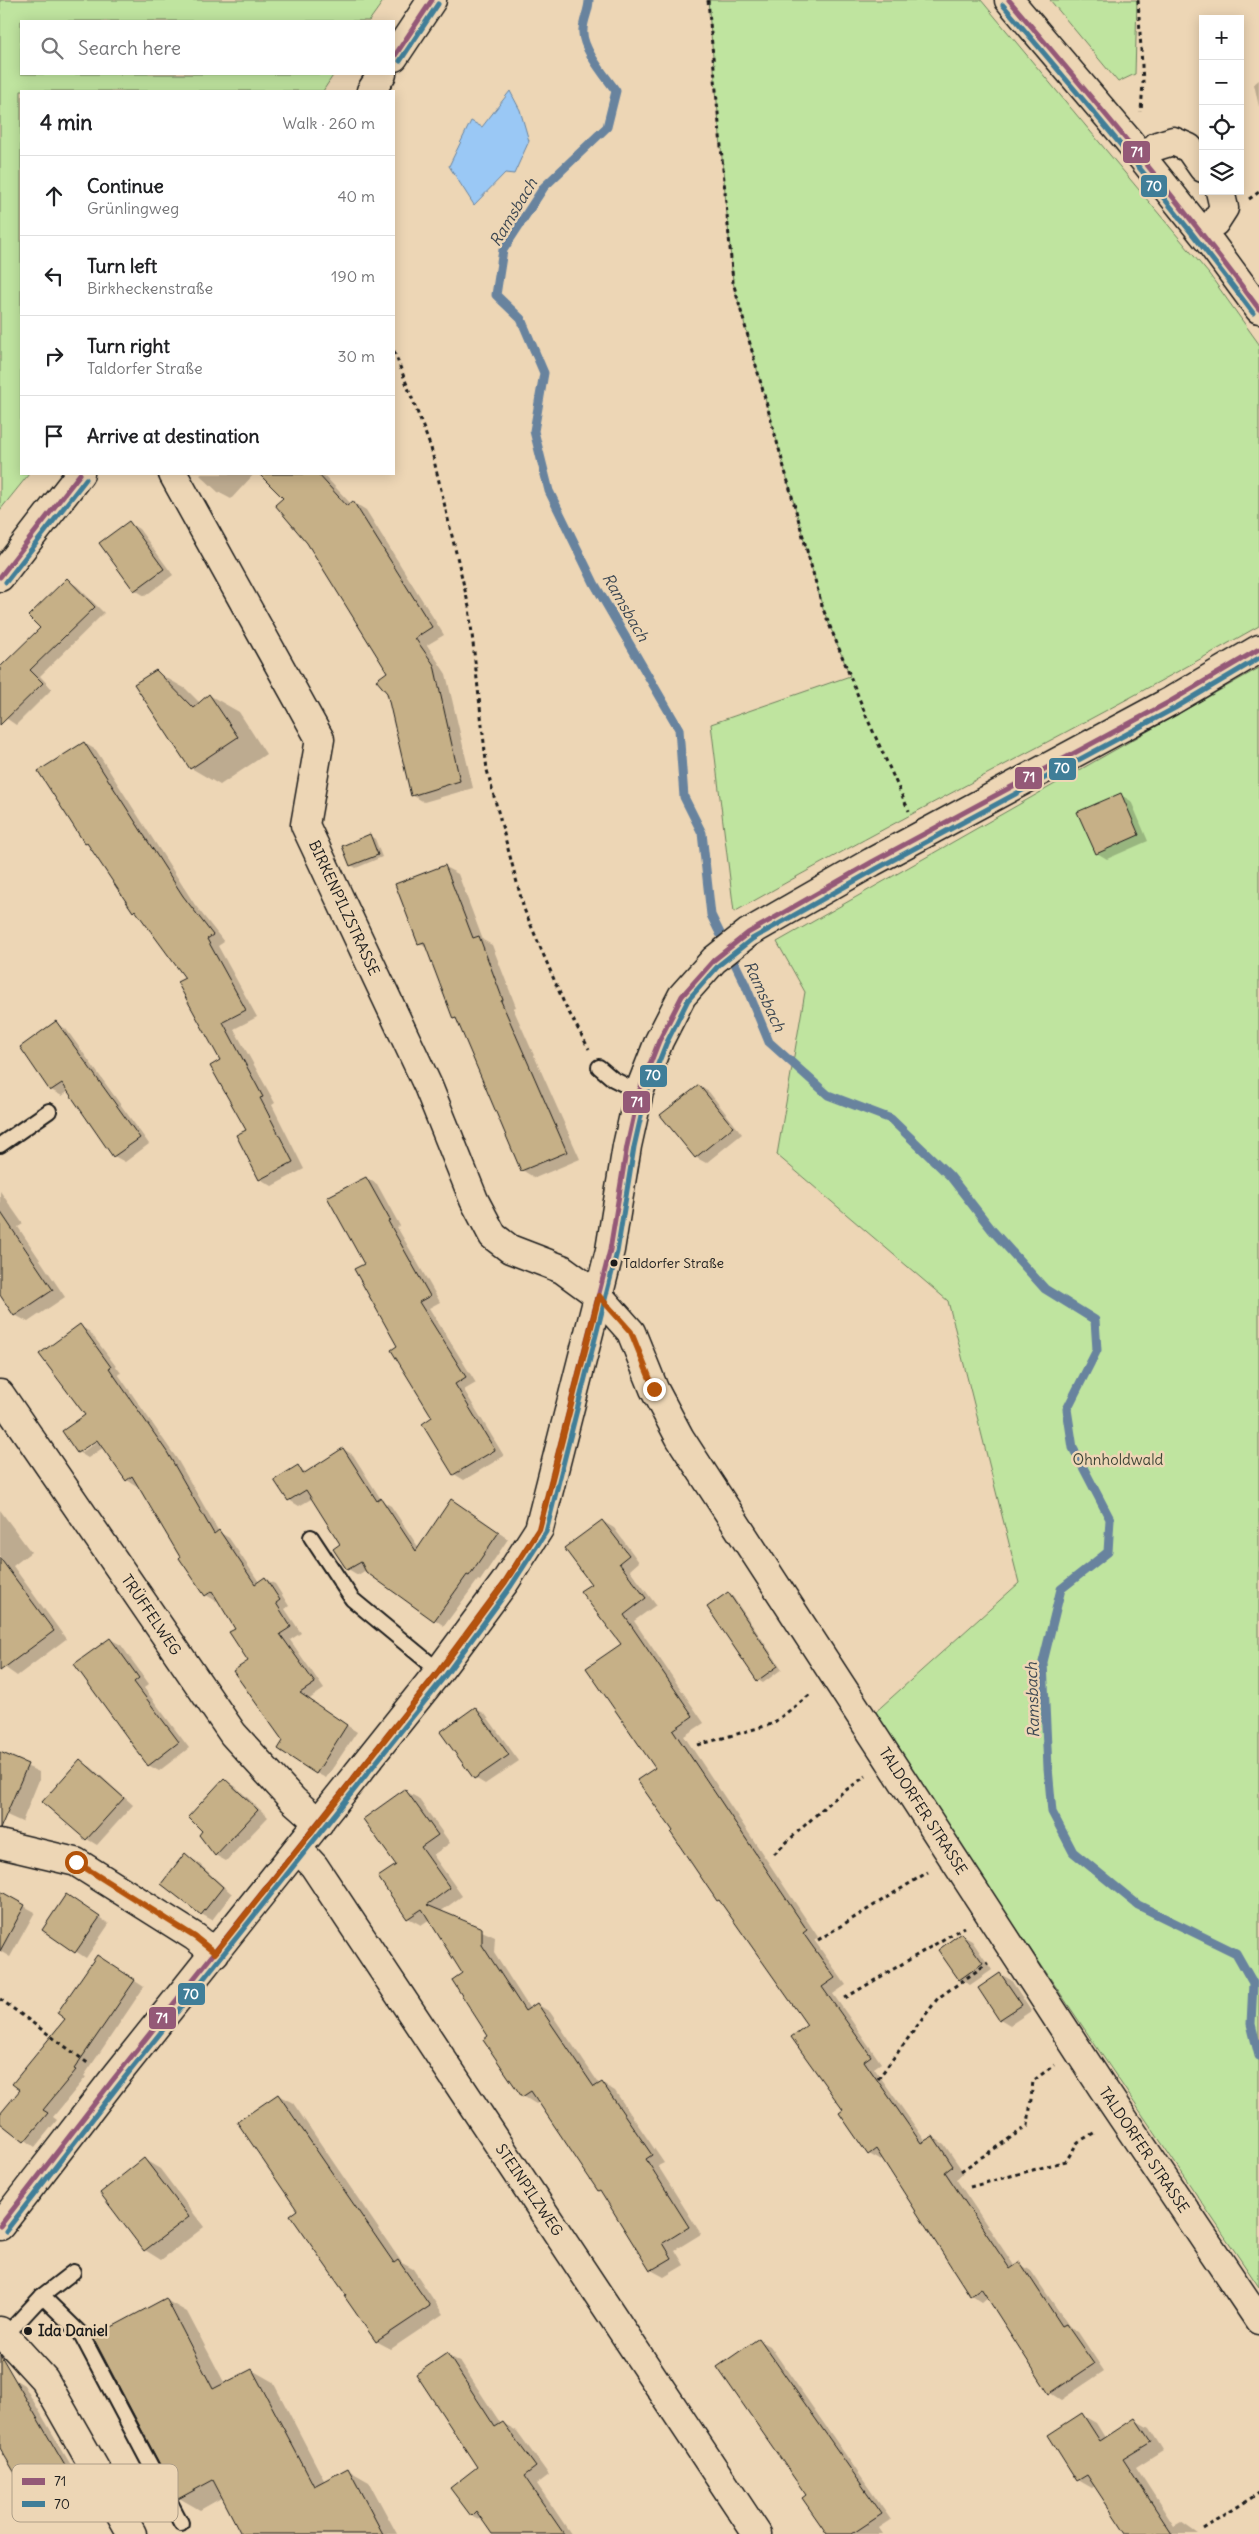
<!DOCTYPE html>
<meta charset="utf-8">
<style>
:root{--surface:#fff;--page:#f6f6f6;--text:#202124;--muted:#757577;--line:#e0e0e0}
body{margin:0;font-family:Delius,sans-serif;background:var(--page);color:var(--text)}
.controls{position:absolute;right:15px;top:15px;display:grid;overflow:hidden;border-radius:0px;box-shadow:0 2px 12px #0003}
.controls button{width:45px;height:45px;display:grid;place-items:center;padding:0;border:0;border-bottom:1px solid var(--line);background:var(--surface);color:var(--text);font:25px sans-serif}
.stop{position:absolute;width:15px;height:15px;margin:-11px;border:4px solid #b45309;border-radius:50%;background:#fff}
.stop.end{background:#b45309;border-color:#fff;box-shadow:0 1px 5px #0008}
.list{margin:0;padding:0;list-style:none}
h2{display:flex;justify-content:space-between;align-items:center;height:65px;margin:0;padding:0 20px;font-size:21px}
h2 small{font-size:16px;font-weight:400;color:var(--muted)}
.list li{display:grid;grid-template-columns:32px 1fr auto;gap:15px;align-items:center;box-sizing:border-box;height:80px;padding:0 20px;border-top:1px solid var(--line)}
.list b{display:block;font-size:19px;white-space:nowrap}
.list p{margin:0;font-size:16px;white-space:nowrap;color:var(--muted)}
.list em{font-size:16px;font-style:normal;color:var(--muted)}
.icon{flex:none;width:28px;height:28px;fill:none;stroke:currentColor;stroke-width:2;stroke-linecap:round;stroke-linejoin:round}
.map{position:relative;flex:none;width:1259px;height:2534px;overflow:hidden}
.search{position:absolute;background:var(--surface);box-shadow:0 2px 12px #0003;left:20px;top:20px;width:375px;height:55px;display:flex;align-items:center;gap:12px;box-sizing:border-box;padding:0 18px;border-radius:0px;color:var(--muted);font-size:19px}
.panel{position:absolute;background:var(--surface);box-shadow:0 2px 12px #0003;left:20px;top:90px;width:375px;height:385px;border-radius:0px}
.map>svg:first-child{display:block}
</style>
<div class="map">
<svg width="1259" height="2534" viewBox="0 0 1259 2534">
<rect width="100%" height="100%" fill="#edd6b5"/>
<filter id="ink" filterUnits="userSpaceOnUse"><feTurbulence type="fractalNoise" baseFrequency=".02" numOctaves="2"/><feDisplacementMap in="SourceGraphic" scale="10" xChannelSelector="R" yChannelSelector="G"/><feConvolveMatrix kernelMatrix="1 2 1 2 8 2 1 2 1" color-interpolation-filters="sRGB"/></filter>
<g filter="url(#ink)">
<!-- green -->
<g fill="#bfe49f" stroke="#6e805e">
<polygon points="0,0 384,0 369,21 21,21 21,74 334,74 323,91 21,91 21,474 29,474 0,510"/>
<path d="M708,0H981L1209,274L1259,344V626C1086,725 907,813 734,912L711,724L850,676L823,609L733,282Z"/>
<polygon points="1050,0 1137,0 1135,74 1118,82"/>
<polygon points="1259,668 1259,2287 872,1715 1019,1583 948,1301 777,1155 805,992 777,942"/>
</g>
<!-- water -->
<polygon fill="#9ac8f5" stroke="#68839e" points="510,91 520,110 529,141 514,174 505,173 474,205 449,166 471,121 482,127"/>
<!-- shadow -->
<g fill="#0003" fill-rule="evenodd">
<polygon points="1259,80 1259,107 1254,84"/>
<polygon points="202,474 254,474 231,499 218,492 200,475"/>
<polygon points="260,474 323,474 351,504 353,502 366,510 444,635 427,645 446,674 473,788 424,802 412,795 389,672 284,498"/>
<polygon points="129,523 139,529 173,575 145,596 135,590"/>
<polygon points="67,580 77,586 104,613 40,676 52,689 16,725 0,714 0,669 41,628"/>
<polygon points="156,672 186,689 200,703 209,695 239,712 266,754 220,785 191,768"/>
<polygon points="84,743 96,750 195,905 224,942 218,946 257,1017 234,1029 275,1103 272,1105 304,1169 272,1186 260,1179 247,1131 221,1060 186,978 140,914 134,911 91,846 86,844 40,772"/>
<polygon points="1121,795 1131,801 1148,841 1107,859 1097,853"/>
<polygon points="370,836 375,839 382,857 356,868 351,865"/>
<polygon points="445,867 458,874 483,940 492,945 516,1007 513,1008 580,1159 535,1178 522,1170 458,1021 454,1018 428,949 419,943"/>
<polygon points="56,1023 66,1029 149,1144 125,1162 114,1156 69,1091 62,1096 51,1090"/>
<polygon points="699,1086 709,1092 742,1134 706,1163 695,1157"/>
<polygon points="366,1178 377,1184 400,1226 397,1227 440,1302 429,1308 476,1383 464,1390 504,1456 464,1480 454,1474 434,1418 399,1346 366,1264"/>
<polygon points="0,1191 23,1224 18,1227 65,1297 28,1322 15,1315 0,1292"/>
<path d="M80,1326L90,1332L121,1373L118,1374L177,1459L219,1532L229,1538L259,1582L265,1579L275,1584L289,1606L285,1609L301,1633L290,1640L324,1689L308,1700L357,1732L326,1778L316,1773L284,1741L237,1629L218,1599L216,1601L206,1595L139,1484L137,1486L127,1480L104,1447L88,1458L78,1452L64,1431L86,1416ZM101,1435L103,1437L81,1453V1450Z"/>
<polygon points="343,1449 353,1455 382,1501 391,1506 419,1548 462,1507 508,1539 480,1581 478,1580 444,1626 366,1570 358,1575 348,1569 334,1549 342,1544 313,1498 299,1506 289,1500 298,1467 307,1473"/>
<polygon points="0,1510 31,1552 13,1566 66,1639 17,1676 0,1664"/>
<polygon points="602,1521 614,1528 639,1562 630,1570 656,1605 634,1621 704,1723 684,1736 818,1937 814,1940 846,1985 833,1994 881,2063 874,2068 926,2142 933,2137 944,2144 964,2173 956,2179 1015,2267 1020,2264 1031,2271 1069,2326 1078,2332 1104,2371 1061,2400 1050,2393 988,2297 982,2302 971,2295 883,2158 880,2160 869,2154 845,2111 809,2026 723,1904 718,1900 675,1831 622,1645 592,1584"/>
<polygon points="728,1594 733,1597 782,1669 763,1683 758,1680"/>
<polygon points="110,1639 121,1645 149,1684 144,1688 189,1748 159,1771 148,1765"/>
<polygon points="475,1708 485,1714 519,1761 485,1784 475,1778 442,1732"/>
<polygon points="0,1754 39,1772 39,1780 22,1822 0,1812"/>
<polygon points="80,1761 91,1767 133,1805 97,1845 87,1839 44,1801"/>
<polygon points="224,1780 235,1786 268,1817 226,1861 215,1855"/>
<polygon points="405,1791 418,1798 450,1843 433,1855 462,1896 440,1912 495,1937 494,1953 530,2009 537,2004 550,2012 600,2085 602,2083 615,2091 664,2163 658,2166 701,2234 675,2250 684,2265 664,2277 651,2270 603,2192 599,2190 540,2101 536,2104 523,2096 463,1974 430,1919 421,1925 408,1918 397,1866"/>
<polygon points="186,1855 196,1861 232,1894 212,1920 201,1914"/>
<polygon points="0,1893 35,1912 10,1957 0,1951"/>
<polygon points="77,1902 109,1924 86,1958 43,1930"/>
<polygon points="961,1935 972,1941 992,1970 970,1985 960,1979"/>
<polygon points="108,1963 144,1987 84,2076 86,2077 53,2117 57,2120 35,2147 0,2121 0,2116 21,2090 67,2019"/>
<polygon points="1000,1974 1011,1980 1031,2011 1010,2025 1000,2019"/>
<polygon points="278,2095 293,2103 402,2263 413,2269 443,2314 391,2349 376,2341 299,2210"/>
<polygon points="145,2160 160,2169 204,2227 161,2260 145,2250 101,2193"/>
<polygon points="166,2300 187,2312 225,2384 252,2370 273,2382 325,2482 348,2470 369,2482 397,2534 242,2534 223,2497 200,2510 179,2498"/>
<polygon points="759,2340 770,2346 891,2520 879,2528 883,2534 827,2534 803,2499 808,2495"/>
<polygon points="447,2355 461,2363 501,2424 503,2423 517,2431 549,2475 537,2484 571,2534 493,2534 486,2523 471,2515 479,2468"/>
<polygon points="14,2379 24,2385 85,2489 46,2512 35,2506 0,2445 0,2387"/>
<polygon points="1082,2415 1096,2423 1106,2439 1135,2420 1149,2428 1163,2450 1136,2467 1174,2526 1181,2522 1198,2534 1129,2534 1096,2485 1092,2488 1078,2480"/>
</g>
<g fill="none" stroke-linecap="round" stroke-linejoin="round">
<!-- stream -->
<path stroke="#68839e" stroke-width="9" d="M589,0C589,11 583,20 583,30C581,48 606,77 616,91L607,127L544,187L503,250L496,295L521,319L544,373L534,431L549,491L594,583L679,729L684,797L702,833L711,915L745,984L769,1042L828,1095L891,1119L950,1176L992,1230L1045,1289L1095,1320L1097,1350L1067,1409L1073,1448L1110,1519L1108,1552L1061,1589L1043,1662L1048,1768L1052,1812L1073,1852L1138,1905L1236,1953L1253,1983L1251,2024L1259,2056"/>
</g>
<!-- building -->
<g fill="#c6b087" stroke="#1c1c1c">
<polygon points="259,474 318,474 347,506 353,501 432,627 415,638 434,665 460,781 411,796 387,693 376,680 387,672 307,543 275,505 283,498"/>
<polygon points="129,521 164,569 134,591 99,543"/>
<polygon points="67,578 95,607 30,670 43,683 0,725 0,667 40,628 28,616"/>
<polygon points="156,670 193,708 209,694 238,737 190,769 134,684"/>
<polygon points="84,742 183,896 213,935 207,939 246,1010 223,1022 263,1097 260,1098 293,1162 259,1180 236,1135 246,1130 210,1066 220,1060 177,982 185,978 135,910 133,912 87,843 85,844 38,771"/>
<polygon points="1121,793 1139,835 1096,854 1077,812"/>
<polygon points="370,834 378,855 350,866 342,846"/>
<polygon points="445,865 473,938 479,936 503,1000 501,1001 567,1152 521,1171 456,1018 453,1019 424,942 418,944 395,884"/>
<polygon points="56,1021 140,1138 113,1157 62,1083 50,1091 20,1047"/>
<polygon points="699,1085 733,1127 695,1158 660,1115"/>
<polygon points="366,1177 390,1220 388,1221 430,1296 419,1302 466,1377 455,1384 495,1450 453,1475 422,1424 432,1417 391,1350 397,1346 354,1269 364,1264 327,1197"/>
<polygon points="0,1211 53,1290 14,1316 0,1295"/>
<polygon points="80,1324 111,1367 109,1368 167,1452 214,1534 219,1530 255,1584 265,1577 280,1600 276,1603 291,1627 280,1634 315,1683 300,1693 347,1725 316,1774 278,1749 283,1741 233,1671 248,1661 229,1632 235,1629 212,1591 205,1596 179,1558 180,1557 132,1476 126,1481 97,1440 77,1453 62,1431 85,1415 39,1354"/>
<polygon points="343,1448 377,1501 381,1498 416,1551 451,1499 499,1532 469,1576 467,1575 434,1621 366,1572 361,1562 347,1570 333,1549 340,1544 306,1490 288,1501 274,1480 298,1465 303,1474"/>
<polygon points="602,1520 629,1555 619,1563 646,1598 624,1615 693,1716 673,1730 807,1930 803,1933 835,1978 822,1987 871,2056 864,2061 921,2143 933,2136 953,2166 945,2172 1010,2269 1020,2262 1062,2326 1066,2324 1094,2364 1049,2394 981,2288 970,2296 876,2149 868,2155 839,2113 843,2110 791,2037 807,2025 719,1900 717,1901 671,1833 673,1831 637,1780 655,1768 586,1668 621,1644 580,1591 591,1584 564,1548"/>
<polygon points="0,1558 54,1631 0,1671"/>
<polygon points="728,1592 778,1666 757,1681 707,1607"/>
<polygon points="110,1638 139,1678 134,1682 179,1742 148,1766 74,1664"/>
<polygon points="475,1707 509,1755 474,1779 440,1732"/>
<polygon points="0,1752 28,1764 0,1829"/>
<polygon points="80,1759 124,1798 86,1840 42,1802"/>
<polygon points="224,1778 258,1810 215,1856 199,1835 202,1831 188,1817"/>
<polygon points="405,1789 438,1835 421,1847 450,1888 427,1905 482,1928 482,1945 525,2011 537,2003 594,2087 602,2082 652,2155 646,2159 689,2227 663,2243 672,2258 650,2271 600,2190 598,2191 531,2091 522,2097 483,2040 488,2036 452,1980 462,1973 422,1909 407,1919 378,1877 396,1865 363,1819"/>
<polygon points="185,1853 223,1887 201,1915 161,1884"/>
<polygon points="0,1891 25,1905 0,1951"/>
<polygon points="66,1894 100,1917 75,1953 42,1930"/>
<polygon points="961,1933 983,1963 959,1980 938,1950"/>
<polygon points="97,1955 135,1980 74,2069 76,2070 43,2110 48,2113 24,2142 0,2123 0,2114 20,2090 12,2084 65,2019 57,2013"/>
<polygon points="1000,1973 1022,2005 999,2020 978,1988"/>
<polygon points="278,2094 394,2263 398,2260 430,2306 376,2342 344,2296 346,2295 290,2215 297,2210 237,2122"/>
<polygon points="144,2158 189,2217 144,2251 100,2193"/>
<polygon points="166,2298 213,2389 252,2369 314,2486 348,2468 383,2534 241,2534 213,2480 178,2499 93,2337"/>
<polygon points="759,2338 882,2514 852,2534 827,2534 802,2498 806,2495 717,2367"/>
<polygon points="447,2353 495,2427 503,2422 536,2467 524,2476 564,2534 492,2534 476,2511 471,2516 450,2488 477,2467 416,2374"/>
<polygon points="0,2354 75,2483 35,2507 0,2448"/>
<polygon points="1082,2413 1100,2441 1135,2418 1151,2442 1123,2459 1172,2534 1126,2534 1087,2475 1077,2481 1048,2435"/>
</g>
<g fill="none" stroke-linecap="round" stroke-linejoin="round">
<!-- service casing -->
<g stroke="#1c1c1c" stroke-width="18">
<g id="service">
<polyline points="599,1067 613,1079 639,1092"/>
<polyline points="0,1145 49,1111"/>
<polyline points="311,1537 352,1599 439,1671"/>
<polyline points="42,2296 81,2334 181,2523"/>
<polyline points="6,2335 42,2296 73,2272"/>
</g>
</g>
<!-- minor casing -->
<g stroke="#1c1c1c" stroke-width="31">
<g id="minor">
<polyline points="394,57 432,0"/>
<polyline points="371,91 382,74"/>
<polyline points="1157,146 1173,141 1189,148 1203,168"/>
<polyline points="1215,222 1224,208 1220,191"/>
<polyline points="173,474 320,739 305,825 428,1086 474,1200 493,1236 510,1249 562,1269 599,1296 631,1332 654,1389 680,1438 1102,2087 1259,2320"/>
<polyline points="0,577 80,474"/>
<polyline points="0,1394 233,1734 293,1800 319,1823"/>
<polyline points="0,1844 76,1862 195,1937 215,1953"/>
<polyline points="298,1849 314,1866 757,2534"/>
<polyline points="0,2226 112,2081 439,1671 505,1582 539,1529 610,1250 627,1146 639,1092 659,1041 682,996 714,960 748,933 872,862 1171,701 1259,649"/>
<polyline points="0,2331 44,2379 132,2534"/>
</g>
</g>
<!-- secondary casing -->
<g stroke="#1c1c1c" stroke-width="31">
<polyline id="secondary" points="1009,0 1127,139 1212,245 1259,309"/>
</g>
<!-- path -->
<g stroke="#1c1c1c" stroke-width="3" stroke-dasharray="4 4" stroke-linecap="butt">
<polyline points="708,0 733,282 823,609 867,718 909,811"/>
<polyline points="1138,0 1143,82 1141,112"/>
<polyline points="1249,199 1259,192"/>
<polyline points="394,351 431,448 469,607 487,770 524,909 564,1003 589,1049"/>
<polyline points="698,1745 772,1724 812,1693"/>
<polyline points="774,1854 832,1800 866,1776"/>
<polyline points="818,1940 928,1872"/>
<polyline points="845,1998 964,1927"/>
<polyline points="0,1999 89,2064"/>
<polyline points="878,2079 938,1998 988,1963"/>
<polyline points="961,2171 1028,2126 1033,2081 1054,2065"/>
<polyline points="970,2187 1066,2161 1078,2142 1097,2131"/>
<polyline points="1203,2529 1259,2493"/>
</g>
<!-- service -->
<use href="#service" stroke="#edd6b5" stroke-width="14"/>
<!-- minor -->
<use href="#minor" stroke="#edd6b5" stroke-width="28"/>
<!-- secondary -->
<use href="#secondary" stroke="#edd6b5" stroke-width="28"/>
<!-- bus-1 casing -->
<g stroke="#edd6b5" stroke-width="9">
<g id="bus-1">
<path d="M1009,0C1095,101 1180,202 1259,309"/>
<polyline points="394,57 432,0"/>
<polyline points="0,577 80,474"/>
<polyline points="0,2226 112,2081 439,1671 505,1582 539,1529 610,1250 627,1146 639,1092 659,1041 682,996 714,960 748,933 872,862 1171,701 1259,649"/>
</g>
</g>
<!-- bus-2 casing -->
<g stroke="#edd6b5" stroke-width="9">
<g id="bus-2">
<path d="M1003,5C1089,106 1174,207 1253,313"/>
<polyline points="400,61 438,4"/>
<polyline points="6,582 86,479"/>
<polyline points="6,2231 118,2086 445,1676 511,1586 546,1532 617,1252 634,1147 646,1094 666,1044 688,1000 719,965 752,939 876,869 1175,708 1259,658"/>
</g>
</g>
<!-- bus-1 -->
<use href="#bus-1" stroke="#945977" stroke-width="5"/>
<!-- bus-2 -->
<use href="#bus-2" stroke="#407e98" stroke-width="5"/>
</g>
</g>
<g fill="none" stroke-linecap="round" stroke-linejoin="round" filter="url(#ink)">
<!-- route -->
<polyline stroke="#b45309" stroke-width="6" points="76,1862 195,1937 215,1953 439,1671 505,1582 539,1529 599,1296 631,1332 654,1389"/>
</g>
<!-- markers -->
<g fill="#1c1c1c" stroke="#edd6b5" stroke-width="2">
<circle cx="614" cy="1263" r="4.5"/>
<circle cx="28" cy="2331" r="5"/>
</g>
<g text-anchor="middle" stroke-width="5" stroke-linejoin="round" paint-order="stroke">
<!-- bus labels -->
<g font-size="14" fill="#1c1c1c" stroke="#edd6b5" text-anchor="start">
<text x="623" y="1268">Taldorfer Straße</text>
</g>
<!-- street labels -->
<g font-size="15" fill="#1c1c1c" stroke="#edd6b5">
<text transform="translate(344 908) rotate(65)" y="5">BIRKENPILZSTRASSE</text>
<text transform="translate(151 1615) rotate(56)" y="5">TRÜFFELWEG</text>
<text transform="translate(923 1811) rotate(57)" y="5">TALDORFER STRASSE</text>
<text transform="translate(1144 2150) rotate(56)" y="5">TALDORFER STRASSE</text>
<text transform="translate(529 2190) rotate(56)" y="5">STEINPILZWEG</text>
</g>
<!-- park labels -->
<g font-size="15" fill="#3d4436" stroke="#edd6b5">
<text x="1118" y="1465">Ohnholdwald</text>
</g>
<!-- poi labels -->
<g font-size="15" font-weight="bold" fill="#1c1c1c" stroke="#edd6b5" text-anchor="start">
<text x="38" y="2336">Ida Daniel</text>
</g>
<!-- water labels -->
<g font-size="16" font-style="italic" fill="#3c4752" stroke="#edd6b5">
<text transform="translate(513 212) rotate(-59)" y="6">Ramsbach</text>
<text transform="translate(626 607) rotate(60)" y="6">Ramsbach</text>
<text transform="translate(765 996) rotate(65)" y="6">Ramsbach</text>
<text transform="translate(1032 1700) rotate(-92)" y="6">Ramsbach</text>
</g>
</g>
<!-- legend -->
<rect x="12" y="2464" width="166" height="58" rx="8" fill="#edd6b5" stroke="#ae9e87" stroke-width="1"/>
<rect x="22" y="2478" width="23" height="7" fill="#945977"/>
<rect x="22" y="2501" width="23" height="6" fill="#407e98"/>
<g font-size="14" fill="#1c1c1c">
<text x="54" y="2486">71</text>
<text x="54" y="2509">70</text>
</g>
<g stroke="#edd6b5" stroke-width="2">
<rect x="1122" y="140" width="29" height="24" rx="5" fill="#945977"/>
<rect x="1140" y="174" width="28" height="24" rx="5" fill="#407e98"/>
<rect x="1048" y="757" width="29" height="24" rx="5" fill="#407e98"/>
<rect x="1014" y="766" width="29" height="24" rx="5" fill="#945977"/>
<rect x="639" y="1064" width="29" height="24" rx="5" fill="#407e98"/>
<rect x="622" y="1090" width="29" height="24" rx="5" fill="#945977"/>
<rect x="177" y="1982" width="29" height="24" rx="5" fill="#407e98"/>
<rect x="148" y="2006" width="29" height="24" rx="5" fill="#945977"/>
</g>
<g font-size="14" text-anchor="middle" font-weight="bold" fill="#fff">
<text x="1137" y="157">71</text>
<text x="1154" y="191">70</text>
<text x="1062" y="773">70</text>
<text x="1029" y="782">71</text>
<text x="653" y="1080">70</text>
<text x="637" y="1107">71</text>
<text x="191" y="1999">70</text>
<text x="162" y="2023">71</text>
</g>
</svg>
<div class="controls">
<button>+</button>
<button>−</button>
<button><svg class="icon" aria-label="locate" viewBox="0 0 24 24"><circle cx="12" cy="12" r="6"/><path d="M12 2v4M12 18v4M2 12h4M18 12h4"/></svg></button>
<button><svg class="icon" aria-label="layers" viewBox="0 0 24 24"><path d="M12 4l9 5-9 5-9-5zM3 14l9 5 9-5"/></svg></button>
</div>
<div class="stop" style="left:76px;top:1862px"></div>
<div class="stop end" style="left:654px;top:1389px"></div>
<div class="search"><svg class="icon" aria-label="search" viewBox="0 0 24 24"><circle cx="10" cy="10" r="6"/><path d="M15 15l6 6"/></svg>Search here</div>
<section class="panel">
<h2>4 min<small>Walk · 260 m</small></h2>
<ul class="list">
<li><svg class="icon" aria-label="ahead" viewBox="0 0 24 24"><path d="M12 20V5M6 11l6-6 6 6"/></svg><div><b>Continue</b><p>Grünlingweg</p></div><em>40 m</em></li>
<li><svg class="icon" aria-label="left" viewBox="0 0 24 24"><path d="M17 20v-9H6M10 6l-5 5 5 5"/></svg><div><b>Turn left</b><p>Birkheckenstraße</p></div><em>190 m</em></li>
<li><svg class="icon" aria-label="right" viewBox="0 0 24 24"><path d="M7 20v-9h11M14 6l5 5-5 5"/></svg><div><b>Turn right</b><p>Taldorfer Straße</p></div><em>30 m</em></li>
<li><svg class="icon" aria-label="arrive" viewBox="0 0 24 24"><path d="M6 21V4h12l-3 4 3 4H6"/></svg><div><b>Arrive at destination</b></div></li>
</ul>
</section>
</div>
